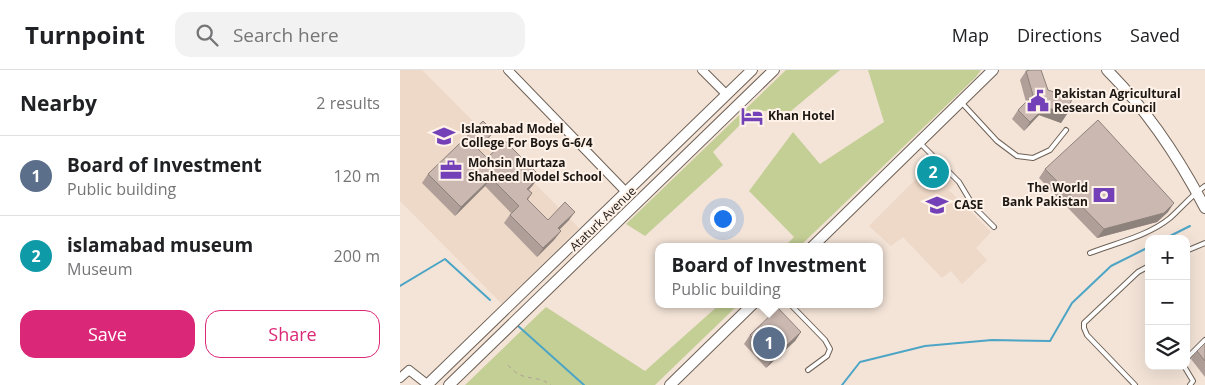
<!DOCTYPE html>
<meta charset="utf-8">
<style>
:root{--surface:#fff;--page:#f2f2f2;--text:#202124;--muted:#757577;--line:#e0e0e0;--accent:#db2777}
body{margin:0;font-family:"Open Sans",sans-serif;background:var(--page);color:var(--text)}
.controls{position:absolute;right:15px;bottom:15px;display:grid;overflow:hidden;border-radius:10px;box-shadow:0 5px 20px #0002}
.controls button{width:45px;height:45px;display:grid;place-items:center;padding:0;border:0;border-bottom:1px solid var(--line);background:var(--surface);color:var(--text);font:25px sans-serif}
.you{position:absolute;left:322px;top:148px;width:18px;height:18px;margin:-12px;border:4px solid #fff;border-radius:50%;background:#1a73e8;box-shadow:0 0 0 8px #1a73e833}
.badge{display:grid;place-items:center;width:32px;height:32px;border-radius:50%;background:var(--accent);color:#fff;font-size:16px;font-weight:700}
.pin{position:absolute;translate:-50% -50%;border:2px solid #fff;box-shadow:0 1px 5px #0006}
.popup{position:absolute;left:255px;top:173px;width:228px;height:65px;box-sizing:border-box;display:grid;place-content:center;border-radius:10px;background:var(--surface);filter:drop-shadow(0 1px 4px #0005);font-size:16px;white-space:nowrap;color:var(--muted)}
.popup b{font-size:19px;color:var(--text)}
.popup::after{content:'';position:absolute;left:50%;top:100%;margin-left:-10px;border:10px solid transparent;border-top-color:var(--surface)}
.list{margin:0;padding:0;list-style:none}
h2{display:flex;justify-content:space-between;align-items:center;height:65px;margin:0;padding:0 20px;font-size:21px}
h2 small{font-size:16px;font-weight:400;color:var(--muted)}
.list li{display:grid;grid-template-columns:32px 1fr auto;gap:15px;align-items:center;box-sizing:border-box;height:80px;padding:0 20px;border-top:1px solid var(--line)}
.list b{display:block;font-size:19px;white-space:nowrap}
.list p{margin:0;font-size:16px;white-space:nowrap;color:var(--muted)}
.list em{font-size:16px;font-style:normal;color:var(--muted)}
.actions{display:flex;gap:10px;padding:15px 20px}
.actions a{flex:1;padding:11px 0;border:1px solid var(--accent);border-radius:15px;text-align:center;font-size:18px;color:var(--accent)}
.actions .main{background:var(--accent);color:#fff}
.icon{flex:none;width:28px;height:28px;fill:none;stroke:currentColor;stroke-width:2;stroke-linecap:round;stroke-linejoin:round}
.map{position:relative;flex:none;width:805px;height:315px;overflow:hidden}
header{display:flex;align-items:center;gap:30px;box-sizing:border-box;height:70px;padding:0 25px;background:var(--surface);border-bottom:1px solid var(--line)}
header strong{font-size:24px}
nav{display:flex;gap:28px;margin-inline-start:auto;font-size:18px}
.search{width:350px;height:45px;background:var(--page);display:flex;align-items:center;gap:12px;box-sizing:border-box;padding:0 18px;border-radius:15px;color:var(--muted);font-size:19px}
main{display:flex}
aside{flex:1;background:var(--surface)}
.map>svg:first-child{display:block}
</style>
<header>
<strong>Turnpoint</strong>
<div class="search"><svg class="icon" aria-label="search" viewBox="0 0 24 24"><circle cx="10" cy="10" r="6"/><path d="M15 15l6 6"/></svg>Search here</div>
<nav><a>Map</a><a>Directions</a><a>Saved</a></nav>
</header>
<main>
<aside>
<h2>Nearby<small>2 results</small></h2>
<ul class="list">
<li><span class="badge" style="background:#5c6f8a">1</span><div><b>Board of Investment</b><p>Public building</p></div><em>120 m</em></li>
<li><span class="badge" style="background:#0f9aa8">2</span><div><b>islamabad museum</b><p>Museum</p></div><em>200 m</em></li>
</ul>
<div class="actions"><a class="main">Save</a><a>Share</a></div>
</aside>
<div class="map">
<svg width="805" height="315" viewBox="0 0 805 315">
<rect width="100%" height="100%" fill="#f4e4d8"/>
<!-- built -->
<g fill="#eed8c7">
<polygon points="0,0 22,0 179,158 102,234 0,131"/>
<polygon points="533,92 555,114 549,120 591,162 576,178 587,190 562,214 551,201 542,208 503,167 491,176 469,156"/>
</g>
<!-- green -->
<g fill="#c4cf95">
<polygon points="386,0 440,0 391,41 354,41 313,82 323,95 245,166 226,154"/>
<polygon points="468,0 581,0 576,7 399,177 384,177 394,167 349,121 393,62 420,94 484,52"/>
<polygon points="320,234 339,234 255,315 65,315 146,237 245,301"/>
</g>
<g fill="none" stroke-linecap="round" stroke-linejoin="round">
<!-- stream -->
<g stroke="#4da5c6" stroke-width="2">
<polyline points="764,169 790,156"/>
<polyline points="0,216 45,189 90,230"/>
<polyline points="117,255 184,315"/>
<polyline points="442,315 460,292 525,276 592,270 650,271 672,233 711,196 749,177"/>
</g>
<!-- lane casing -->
<g stroke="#6e6156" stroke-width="6">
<g id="lane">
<polyline points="561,32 597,71 617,86 633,88 650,80 666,60"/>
<polyline points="520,73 559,112 574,137 594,157"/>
<polyline points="786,181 805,173"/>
<path d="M690,183C716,173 748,166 770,148C782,137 792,125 805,116"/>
<polyline points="390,234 425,270 430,279 427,286 408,300"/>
<polyline points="786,289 805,270"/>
<polyline points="784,296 793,311 790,315"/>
<polyline points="735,315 687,265 684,258 684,253 738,202 749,196"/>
</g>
</g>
<!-- street casing -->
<g stroke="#6e6156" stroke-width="10">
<g id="street">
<polyline points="108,0 227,123"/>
<polyline points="302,0 326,24"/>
<polyline points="0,308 9,300 28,315"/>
</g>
</g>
<!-- secondary casing -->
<g stroke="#6e6156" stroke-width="12">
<g id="secondary">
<path d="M707,0C747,40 779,88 805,138"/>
<polyline points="412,177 593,0"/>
<polyline points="27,315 352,0"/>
<polyline points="49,315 374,0"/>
<polyline points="270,315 353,234"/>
</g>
</g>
<!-- path -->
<path stroke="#afa299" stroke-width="1" stroke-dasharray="4 4" stroke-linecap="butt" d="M108,295C124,314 135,303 151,315"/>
<!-- lane -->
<use href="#lane" stroke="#fff" stroke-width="4"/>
<!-- street -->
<use href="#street" stroke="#fff" stroke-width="8"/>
<!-- secondary -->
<use href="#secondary" stroke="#fff" stroke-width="10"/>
</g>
<!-- wall -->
<g fill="#af9f98">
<polygon points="626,1 648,20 667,44 661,53 639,45 624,61 612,49 618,40 626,32 620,10"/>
<polygon points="87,70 78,79 87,88 133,115 129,120 132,123 128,130 148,150 169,150 159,160 161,161 154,170 137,187 104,153 111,143 85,116 55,146 22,113 28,104"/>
<polygon points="645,99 768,142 757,152 697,168 639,108"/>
<polygon points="401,262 395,271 366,298 344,274 350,265"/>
<polygon points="805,273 805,307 791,289 797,281"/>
</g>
<!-- shaded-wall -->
<g fill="#8e827c">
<polygon points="645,37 667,44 661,53 639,45 624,61 630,52"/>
<polygon points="94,62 87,70 71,87 77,78"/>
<polygon points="140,106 133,115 121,127 127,119"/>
<polygon points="91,108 85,116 55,146 61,137"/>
<polygon points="774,133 768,142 757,152 697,168 704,159"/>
<polygon points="175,142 169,150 152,167 158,158"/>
<polygon points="161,161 154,170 137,187 143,178"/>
<polygon points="401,262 395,271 366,298 372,289"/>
</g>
<!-- building -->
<g fill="#cbb9b1" stroke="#8e827c">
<polygon points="630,0 641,0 648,20 672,28 667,44 645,37 630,52 618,40 633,25 626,1"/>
<polygon points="698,50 774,133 764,143 704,159 645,99"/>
<polygon points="83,51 94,62 77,78 87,88 105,71 140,106 127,119 132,123 127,129 148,150 165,132 175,142 158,158 161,161 143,178 110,145 119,136 91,108 61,137 28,104"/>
<polygon points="378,238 401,262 372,289 350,265"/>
<polygon points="805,273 805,291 797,281"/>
</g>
<!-- icons -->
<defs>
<g id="civic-bare" transform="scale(1.725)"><path d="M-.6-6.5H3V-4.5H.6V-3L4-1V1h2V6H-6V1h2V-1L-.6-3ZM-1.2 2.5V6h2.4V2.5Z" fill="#7340b8" stroke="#fff2e9" stroke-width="2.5" paint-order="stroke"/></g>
<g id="hotel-bare" transform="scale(1.725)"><path d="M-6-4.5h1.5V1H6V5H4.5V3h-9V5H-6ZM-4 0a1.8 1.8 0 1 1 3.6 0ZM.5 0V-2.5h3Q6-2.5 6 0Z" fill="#7340b8" stroke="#fff2e9" stroke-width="2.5" paint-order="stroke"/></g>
<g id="university-bare" transform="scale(1.725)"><path d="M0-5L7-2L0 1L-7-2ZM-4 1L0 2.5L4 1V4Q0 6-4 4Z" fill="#7340b8" stroke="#fff2e9" stroke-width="2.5" paint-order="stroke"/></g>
<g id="office-bare" transform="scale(1.725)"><path d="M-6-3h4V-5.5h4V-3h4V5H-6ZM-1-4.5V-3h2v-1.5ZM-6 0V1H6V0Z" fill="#7340b8" stroke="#fff2e9" stroke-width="2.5" paint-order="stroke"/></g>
<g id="bank-bare" transform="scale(1.725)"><path d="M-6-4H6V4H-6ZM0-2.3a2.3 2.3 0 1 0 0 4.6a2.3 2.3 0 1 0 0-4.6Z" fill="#7340b8" stroke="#fff2e9" stroke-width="2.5" paint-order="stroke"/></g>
</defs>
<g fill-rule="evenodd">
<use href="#civic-bare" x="638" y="31"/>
<use href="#hotel-bare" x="352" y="46"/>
<use href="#university-bare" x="44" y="66"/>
<use href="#office-bare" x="51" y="100"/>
<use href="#bank-bare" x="704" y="125"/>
<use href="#university-bare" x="537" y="135"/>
</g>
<g text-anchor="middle" stroke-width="4" stroke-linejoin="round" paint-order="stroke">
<!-- poi labels -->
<g font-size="12" font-weight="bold" fill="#1c1713" stroke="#fff2e9" text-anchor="start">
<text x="654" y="28">Pakistan Agricultural<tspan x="654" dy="14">Research Council</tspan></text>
<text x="368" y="50">Khan Hotel</text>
<text x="61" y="63">Islamabad Model<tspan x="61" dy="14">College For Boys G-6/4</tspan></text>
<text x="68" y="97">Mohsin Murtaza<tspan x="68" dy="14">Shaheed Model School</tspan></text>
<text x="688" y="122" text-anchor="end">The World<tspan x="688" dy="14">Bank Pakistan</tspan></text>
<text x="554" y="139">CASE</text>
</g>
<!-- street labels -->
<g font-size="12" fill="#1c1713" stroke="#fff2e9">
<text transform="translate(203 149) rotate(-44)" y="4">Ataturk Avenue</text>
</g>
</g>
</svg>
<div class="controls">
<button>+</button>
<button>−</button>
<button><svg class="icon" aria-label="layers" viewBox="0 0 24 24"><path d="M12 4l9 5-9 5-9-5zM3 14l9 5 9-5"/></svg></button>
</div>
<div class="you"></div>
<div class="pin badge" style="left:369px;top:273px;background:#5c6f8a">1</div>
<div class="popup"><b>Board of Investment</b>Public building</div>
<div class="pin badge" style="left:533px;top:102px;background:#0f9aa8">2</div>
</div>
</main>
